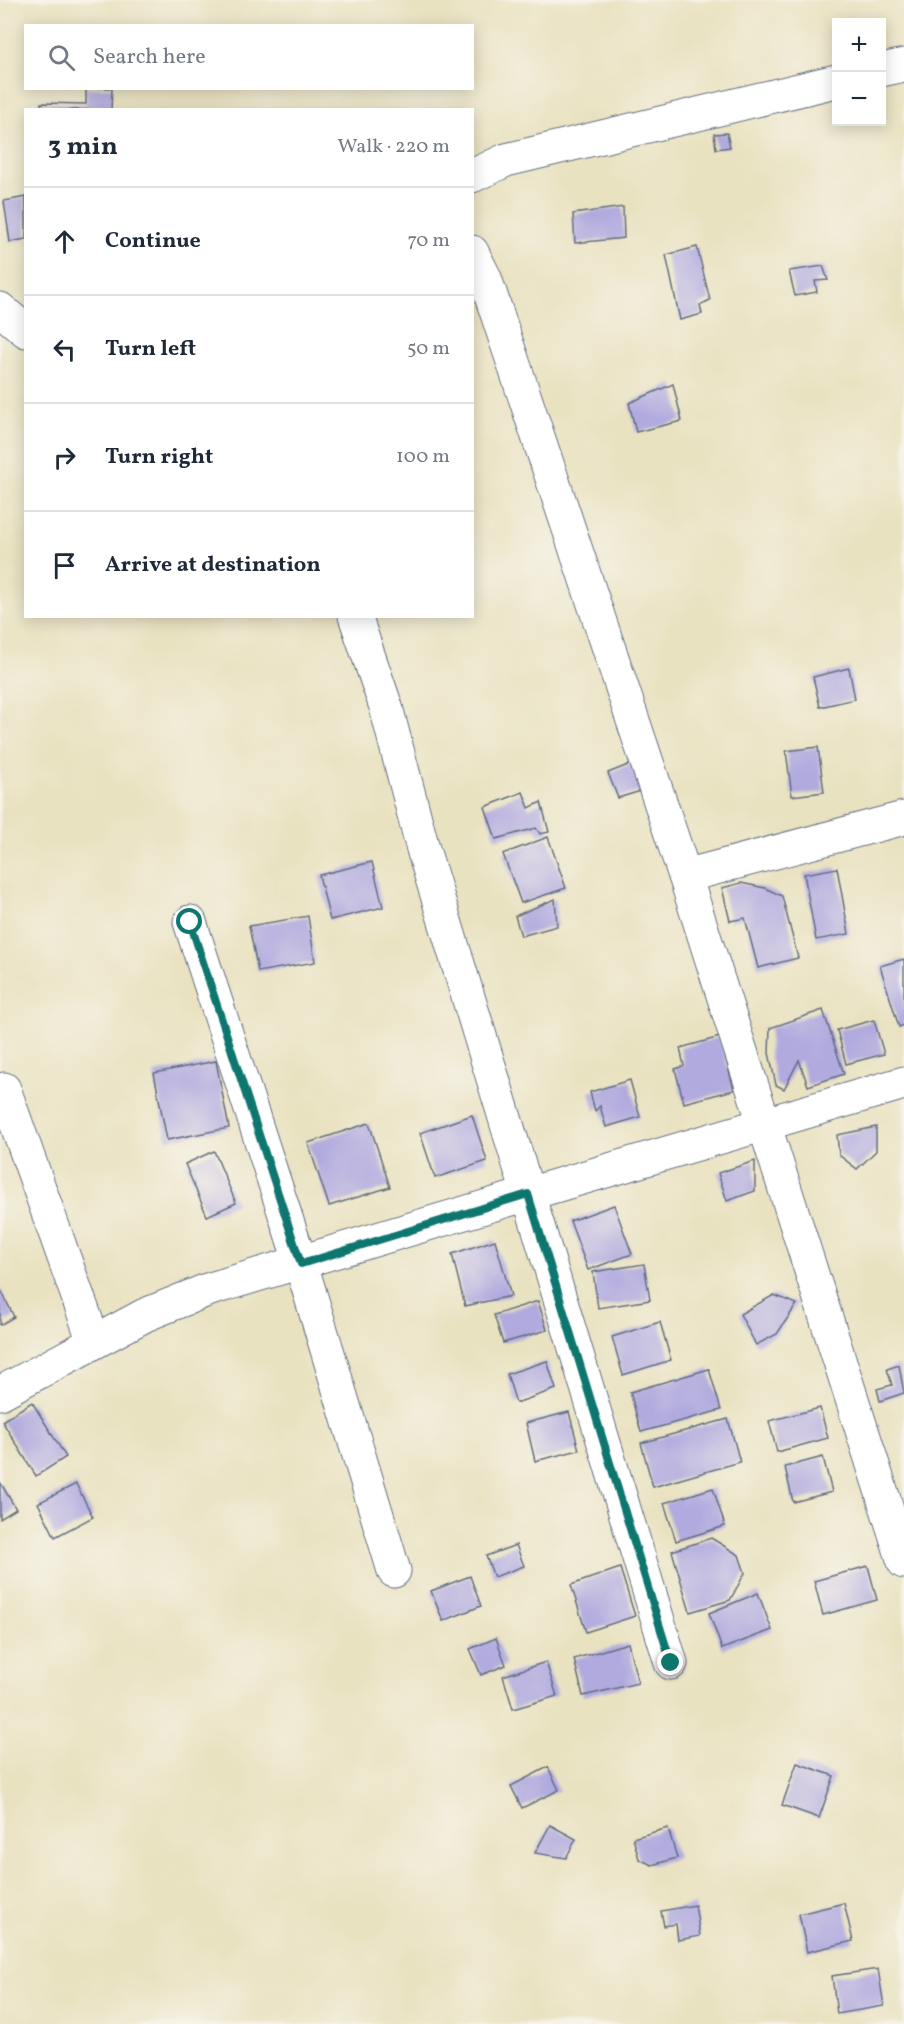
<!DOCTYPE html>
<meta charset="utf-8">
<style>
:root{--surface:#fff;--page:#f2f2f3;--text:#1f2937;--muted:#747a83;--line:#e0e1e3}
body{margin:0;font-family:Vollkorn,serif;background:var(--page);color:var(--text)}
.controls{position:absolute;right:18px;top:18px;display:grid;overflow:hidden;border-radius:0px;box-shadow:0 3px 15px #0003}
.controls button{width:54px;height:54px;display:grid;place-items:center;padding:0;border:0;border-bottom:2px solid var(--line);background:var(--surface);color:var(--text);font:30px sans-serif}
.stop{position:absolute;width:18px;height:18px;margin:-14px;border:4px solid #0f766e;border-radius:50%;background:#fff}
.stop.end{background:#0f766e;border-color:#fff;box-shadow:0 2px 6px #0008}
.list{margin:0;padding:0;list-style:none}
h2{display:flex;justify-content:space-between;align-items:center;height:78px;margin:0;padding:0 24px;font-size:26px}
h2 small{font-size:20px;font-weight:400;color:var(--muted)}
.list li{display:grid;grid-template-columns:39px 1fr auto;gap:18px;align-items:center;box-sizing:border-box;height:108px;padding:0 24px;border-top:2px solid var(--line)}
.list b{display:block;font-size:22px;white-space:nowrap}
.list em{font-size:20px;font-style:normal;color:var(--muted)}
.icon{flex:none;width:33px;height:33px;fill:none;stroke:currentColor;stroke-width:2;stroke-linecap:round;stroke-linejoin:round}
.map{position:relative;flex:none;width:904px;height:2024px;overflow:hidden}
.search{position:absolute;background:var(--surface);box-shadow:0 3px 15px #0003;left:24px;top:24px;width:450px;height:66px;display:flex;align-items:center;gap:15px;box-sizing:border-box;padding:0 21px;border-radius:0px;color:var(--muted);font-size:22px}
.panel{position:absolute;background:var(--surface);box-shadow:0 3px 15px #0003;left:24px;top:108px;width:450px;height:510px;border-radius:0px}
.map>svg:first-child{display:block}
</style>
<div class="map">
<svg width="904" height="2024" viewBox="0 0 904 2024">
<rect width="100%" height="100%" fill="#f7f3e8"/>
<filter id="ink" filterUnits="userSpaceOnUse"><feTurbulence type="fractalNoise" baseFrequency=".0167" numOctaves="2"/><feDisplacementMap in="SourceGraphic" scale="12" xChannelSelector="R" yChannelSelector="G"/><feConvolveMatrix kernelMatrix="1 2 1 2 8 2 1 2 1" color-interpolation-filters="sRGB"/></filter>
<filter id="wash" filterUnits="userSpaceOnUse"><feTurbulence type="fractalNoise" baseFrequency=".008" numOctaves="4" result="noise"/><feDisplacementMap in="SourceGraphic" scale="24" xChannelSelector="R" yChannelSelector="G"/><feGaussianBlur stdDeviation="1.35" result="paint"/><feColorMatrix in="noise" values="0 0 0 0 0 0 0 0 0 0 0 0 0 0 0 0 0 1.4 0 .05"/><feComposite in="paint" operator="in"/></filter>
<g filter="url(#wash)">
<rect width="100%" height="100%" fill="#e9e2c1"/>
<g id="blocks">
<!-- building -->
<g fill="#b1aadf">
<polygon points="86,88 112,88 111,110 41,110 41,103 86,104"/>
<polygon points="727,133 730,147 716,149 714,134"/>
<polygon points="26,197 26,239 10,242 4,201"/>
<polygon points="623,207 624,238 575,243 573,214"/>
<polygon points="697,247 710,300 700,305 702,314 680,320 666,255"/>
<polygon points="823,266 828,280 815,281 817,292 795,296 789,271"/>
<polygon points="673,384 682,421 636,432 629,403"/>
<polygon points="849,668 855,699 820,707 813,677"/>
<polygon points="818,747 824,792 792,796 786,751"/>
<polygon points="633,763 644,790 618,798 608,773"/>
<polygon points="523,792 529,808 541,802 549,832 540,834 536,828 496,839 485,807"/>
<polygon points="548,837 566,888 521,903 503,854"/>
<polygon points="372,862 383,907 330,920 319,875"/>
<polygon points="837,868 849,934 816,940 804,874"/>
<polygon points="741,883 765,888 782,896 798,958 758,968 745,918 730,921 722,888"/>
<polygon points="555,899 557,926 521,936 515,916"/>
<polygon points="308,916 315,962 258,972 249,926"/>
<polygon points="904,959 904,1025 899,1027 880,966"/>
<polygon points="823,1010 844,1074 808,1086 799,1060 784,1089 776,1085 769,1053 770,1028"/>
<polygon points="874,1020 884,1054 846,1064 837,1030"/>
<polygon points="720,1037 734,1090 684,1103 675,1069 684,1066 680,1048"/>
<polygon points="216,1061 229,1128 167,1140 154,1073"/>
<polygon points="630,1080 640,1117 606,1127 600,1106 595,1111 590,1092"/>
<polygon points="472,1115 487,1161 435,1178 420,1133"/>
<polygon points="369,1123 390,1187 329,1206 308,1143"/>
<polygon points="876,1127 876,1151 857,1169 839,1155 837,1135"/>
<polygon points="214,1151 236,1203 207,1216 185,1164"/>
<polygon points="755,1161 755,1191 727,1201 718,1173"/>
<polygon points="614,1205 632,1254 588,1270 570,1221"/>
<polygon points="495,1240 511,1296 465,1306 452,1254"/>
<polygon points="644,1264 650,1300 598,1308 593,1272"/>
<polygon points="0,1288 14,1317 0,1325"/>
<polygon points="774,1295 797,1304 777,1334 756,1345 740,1314"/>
<polygon points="538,1301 547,1330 503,1343 494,1315"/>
<polygon points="660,1322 671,1360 623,1375 612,1337"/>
<polygon points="547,1361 556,1389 516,1403 507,1374"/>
<polygon points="899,1365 904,1393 880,1401 877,1389 892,1385 887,1369"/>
<polygon points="709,1369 721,1410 641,1432 630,1392"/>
<polygon points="32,1402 66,1457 36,1476 2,1421"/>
<polygon points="820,1408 828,1438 777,1452 769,1421"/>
<polygon points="569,1412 579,1450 535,1461 526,1423"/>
<polygon points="728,1419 740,1462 653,1487 641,1443"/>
<polygon points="823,1457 832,1492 793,1502 785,1467"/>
<polygon points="0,1482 16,1509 0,1519"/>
<polygon points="76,1484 93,1517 55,1537 38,1503"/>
<polygon points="713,1488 725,1526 676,1541 664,1503"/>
<polygon points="711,1538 739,1555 745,1573 730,1600 690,1612 672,1551"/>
<polygon points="516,1545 524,1566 494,1577 486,1556"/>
<polygon points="868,1566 877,1600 823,1615 814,1581"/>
<polygon points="620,1568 635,1616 586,1632 571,1585"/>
<polygon points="470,1576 481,1606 443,1621 431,1591"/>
<polygon points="758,1593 772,1630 722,1649 709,1613"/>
<polygon points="496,1638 506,1665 481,1675 470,1649"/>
<polygon points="628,1643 638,1683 583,1696 574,1659"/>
<polygon points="546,1662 557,1696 513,1709 503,1676"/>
<polygon points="797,1763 834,1776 819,1818 782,1805"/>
<polygon points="548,1767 559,1790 522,1808 511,1786"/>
<polygon points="550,1825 576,1839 566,1858 535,1853"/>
<polygon points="668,1828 677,1858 652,1865 639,1859 633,1838"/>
<polygon points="844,1903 853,1941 807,1952 799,1914"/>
<polygon points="695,1905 700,1936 678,1940 676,1924 664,1926 661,1911"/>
<polygon points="878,1969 884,2006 837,2014 832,1976"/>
</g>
</g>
</g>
<g filter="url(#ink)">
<use href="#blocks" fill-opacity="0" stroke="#636e81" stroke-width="1.5"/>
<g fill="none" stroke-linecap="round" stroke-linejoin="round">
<!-- minor casing -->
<g stroke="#636e81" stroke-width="35">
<g id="minor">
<polyline points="882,70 904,65"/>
<polyline points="472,176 506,160 836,81"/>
<polyline points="472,252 485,278 685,876 904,1562"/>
<polyline points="0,309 26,331"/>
<polyline points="355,616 386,707 423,849 671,1663"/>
<polyline points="685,876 904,818"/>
<polyline points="190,922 301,1264 394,1571"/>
<polyline points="4,1089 94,1342"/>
<polyline points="0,1393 145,1315 207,1290 528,1194"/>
</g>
</g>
<!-- tertiary casing -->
<g stroke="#636e81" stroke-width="35">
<polyline id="tertiary" points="528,1194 904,1083"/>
</g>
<!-- minor -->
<use href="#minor" stroke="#fff" stroke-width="33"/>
<!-- tertiary -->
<use href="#tertiary" stroke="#fff" stroke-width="33"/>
</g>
</g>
<g fill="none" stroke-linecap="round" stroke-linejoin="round" filter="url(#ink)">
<!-- route -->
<polyline stroke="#0f766e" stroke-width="8" points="190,922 301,1264 528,1194 671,1663"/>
</g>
</svg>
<div class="controls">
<button>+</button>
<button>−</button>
</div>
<div class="stop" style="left:190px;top:922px"></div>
<div class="stop end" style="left:671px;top:1663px"></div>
<div class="search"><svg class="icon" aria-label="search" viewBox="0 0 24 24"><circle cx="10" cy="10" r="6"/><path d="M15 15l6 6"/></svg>Search here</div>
<section class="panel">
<h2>3 min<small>Walk · 220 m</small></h2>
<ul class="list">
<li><svg class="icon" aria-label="ahead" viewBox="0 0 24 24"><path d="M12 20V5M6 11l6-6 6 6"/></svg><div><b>Continue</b></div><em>70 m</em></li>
<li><svg class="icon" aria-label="left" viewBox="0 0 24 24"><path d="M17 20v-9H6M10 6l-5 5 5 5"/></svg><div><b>Turn left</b></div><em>50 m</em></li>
<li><svg class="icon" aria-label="right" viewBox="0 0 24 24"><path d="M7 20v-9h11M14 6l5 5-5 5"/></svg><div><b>Turn right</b></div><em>100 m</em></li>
<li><svg class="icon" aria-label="arrive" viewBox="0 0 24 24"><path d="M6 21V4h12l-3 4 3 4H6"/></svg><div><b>Arrive at destination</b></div></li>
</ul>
</section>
</div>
